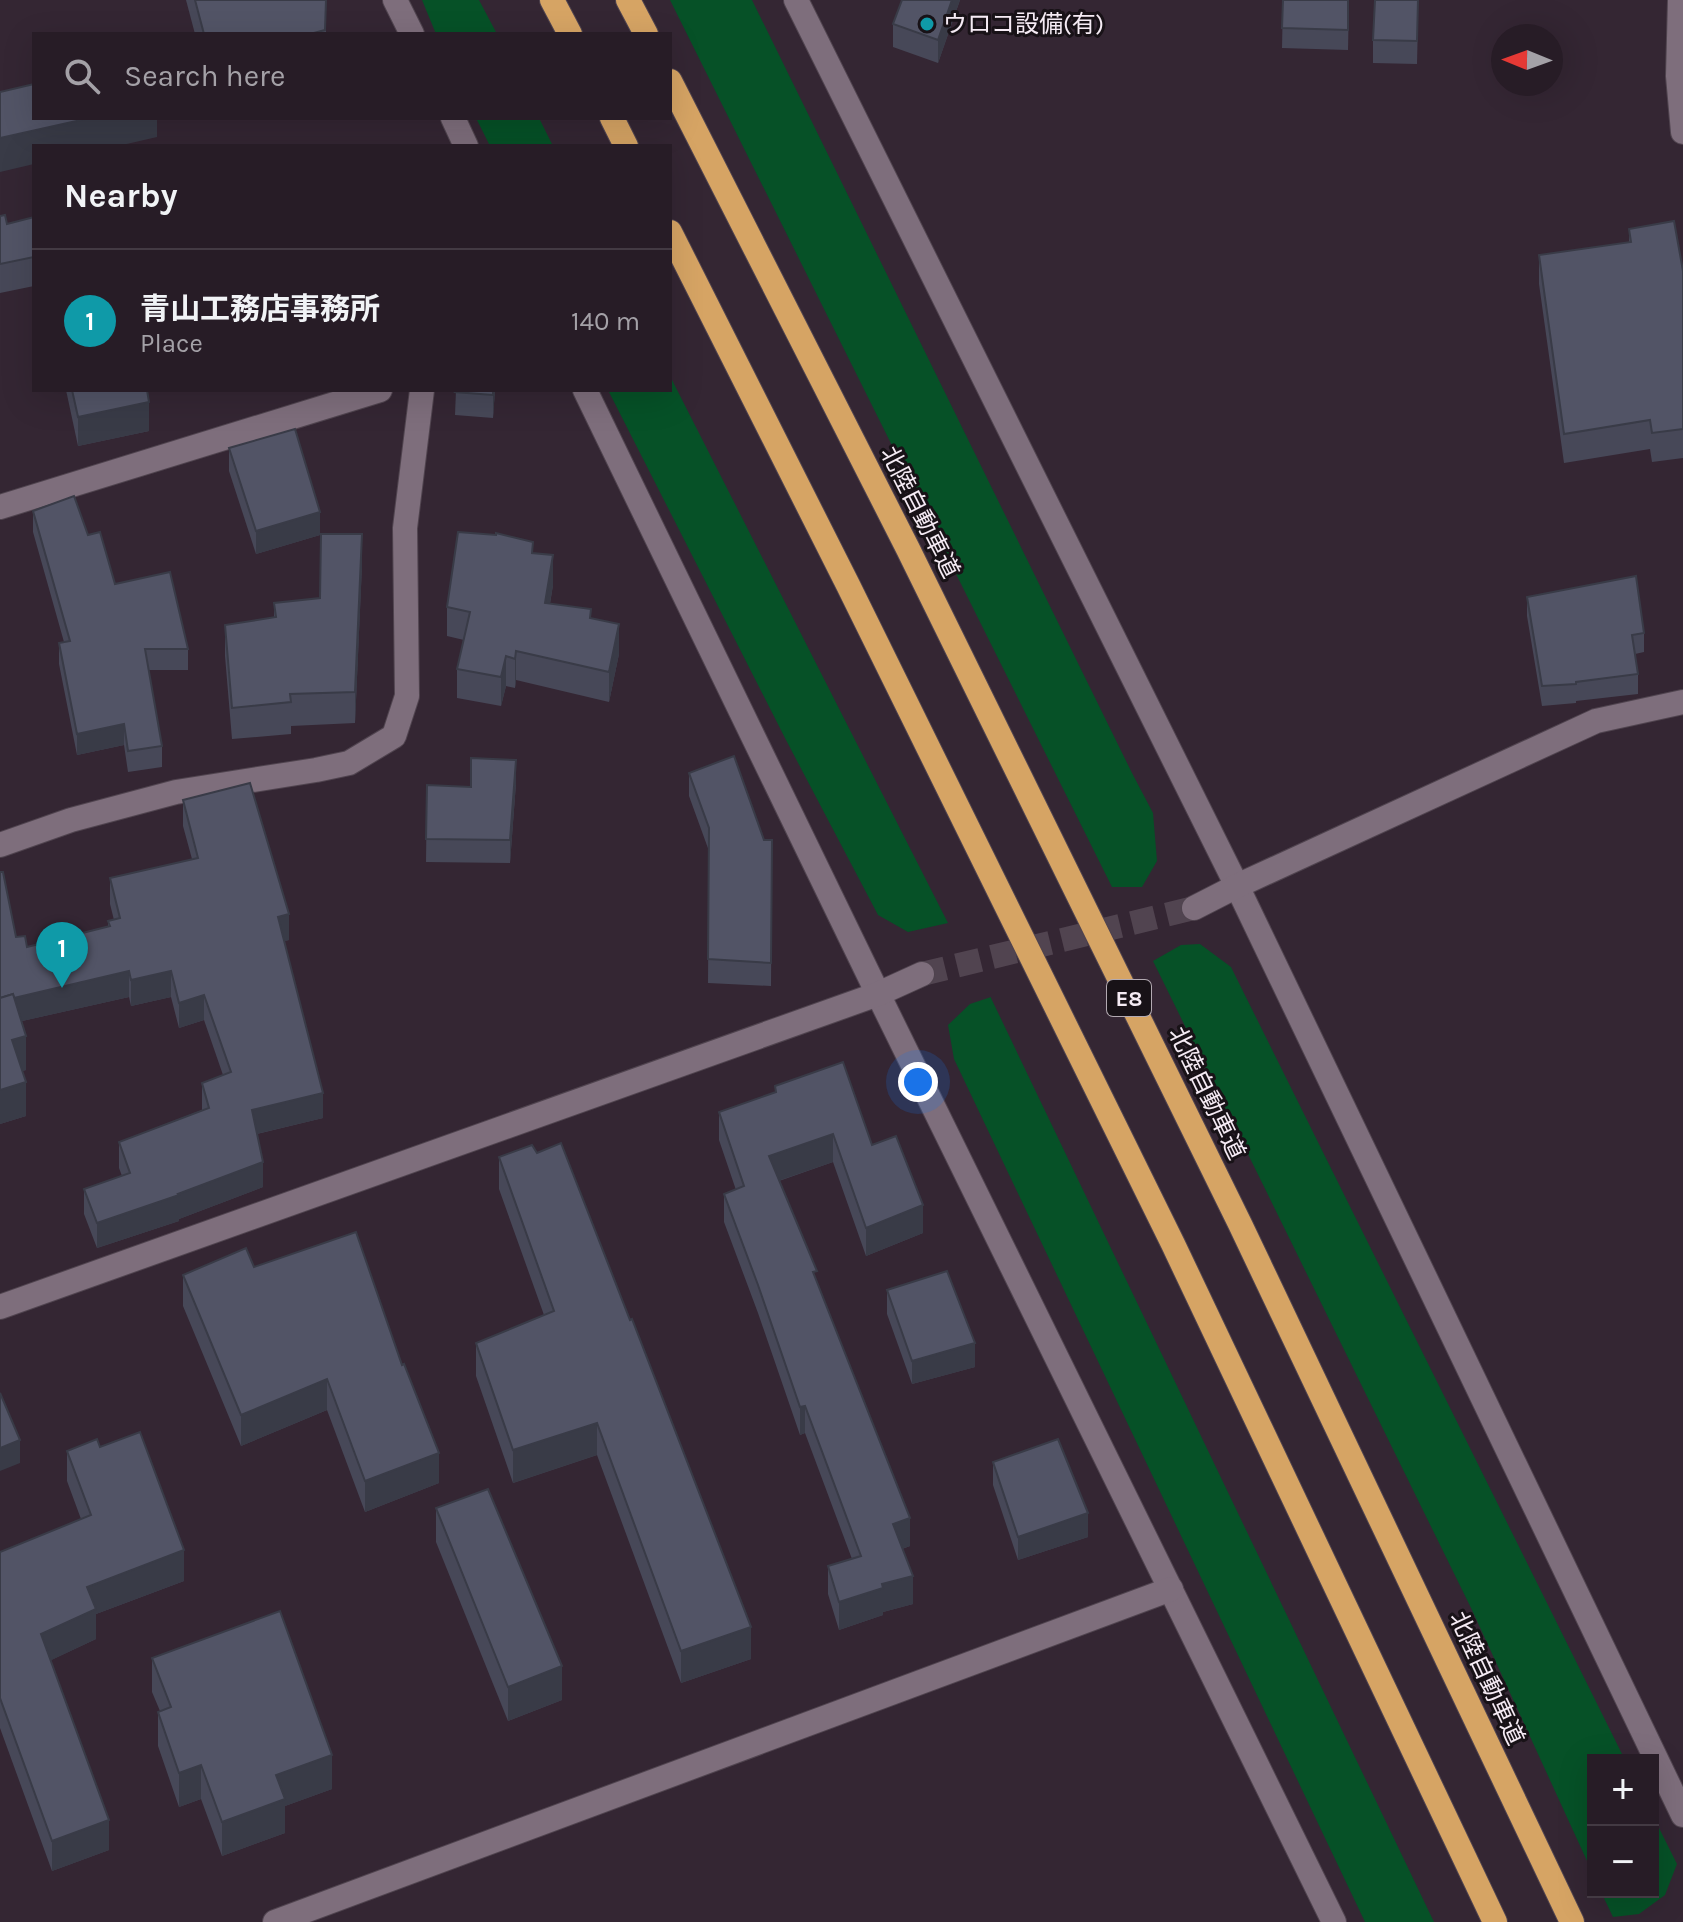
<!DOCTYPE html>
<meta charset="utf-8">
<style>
:root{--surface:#271c26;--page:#332932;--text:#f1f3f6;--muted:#a4a1a7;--line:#433a43;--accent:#d93025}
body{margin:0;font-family:Karla,"Noto Sans JP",sans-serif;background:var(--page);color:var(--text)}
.controls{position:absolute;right:24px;bottom:24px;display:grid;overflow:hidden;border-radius:0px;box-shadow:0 8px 32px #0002}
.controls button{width:72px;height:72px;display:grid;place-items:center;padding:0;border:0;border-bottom:2px solid var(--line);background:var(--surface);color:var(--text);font:40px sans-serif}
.compass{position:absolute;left:1491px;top:24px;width:72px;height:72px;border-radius:50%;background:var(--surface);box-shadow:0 8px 32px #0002;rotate:271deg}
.you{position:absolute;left:918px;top:1082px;width:28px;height:28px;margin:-20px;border:6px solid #fff;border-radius:50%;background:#1a73e8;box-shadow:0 0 0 12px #1a73e833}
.badge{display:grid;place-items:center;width:52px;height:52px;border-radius:50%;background:var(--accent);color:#fff;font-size:26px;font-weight:700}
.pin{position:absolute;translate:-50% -66px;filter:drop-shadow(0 2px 4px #0008)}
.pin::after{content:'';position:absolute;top:42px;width:28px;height:24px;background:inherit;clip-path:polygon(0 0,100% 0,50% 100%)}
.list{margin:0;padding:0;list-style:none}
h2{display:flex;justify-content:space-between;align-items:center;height:104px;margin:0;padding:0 32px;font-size:34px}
h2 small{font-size:26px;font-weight:400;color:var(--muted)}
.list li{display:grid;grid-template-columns:52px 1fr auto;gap:24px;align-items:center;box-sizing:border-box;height:144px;padding:0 32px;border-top:2px solid var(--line)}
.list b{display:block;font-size:30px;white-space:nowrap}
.list p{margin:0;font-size:26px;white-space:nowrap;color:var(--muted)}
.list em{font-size:26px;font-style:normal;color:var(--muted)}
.icon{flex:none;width:44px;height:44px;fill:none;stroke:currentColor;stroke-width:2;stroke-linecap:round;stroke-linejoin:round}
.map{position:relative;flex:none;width:1683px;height:1922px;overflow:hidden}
.search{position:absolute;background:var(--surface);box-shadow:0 8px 32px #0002;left:32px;top:32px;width:640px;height:88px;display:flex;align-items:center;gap:20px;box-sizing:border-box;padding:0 28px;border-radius:0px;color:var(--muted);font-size:30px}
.panel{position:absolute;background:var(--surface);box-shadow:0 8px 32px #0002;left:32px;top:144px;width:640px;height:248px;border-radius:0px}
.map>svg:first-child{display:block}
</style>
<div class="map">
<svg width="1683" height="1922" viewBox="0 0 1683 1922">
<rect width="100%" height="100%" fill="#342633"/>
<!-- green -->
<g fill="#065127">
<polygon points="422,0 479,0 497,34 436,34"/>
<polygon points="670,0 752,0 1132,773 1153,813 1157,861 1142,887 1112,887"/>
<polygon points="476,118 539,118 553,146 490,146"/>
<polygon points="670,376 948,923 908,932 878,915 786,740 608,390 670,390"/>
<polygon points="1200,944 1231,967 1625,1760 1593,1760 1593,1874 1472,1610 1153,961 1181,945"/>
<polygon points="991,997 991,998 1434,1922 1365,1922 954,1059 948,1025 970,1004"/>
<polygon points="1653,1816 1677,1864 1665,1895 1639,1914 1613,1917 1601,1892 1653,1892"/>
</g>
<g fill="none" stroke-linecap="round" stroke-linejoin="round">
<!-- minor-tunnel -->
<polyline stroke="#514450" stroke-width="24" stroke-dasharray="24 12" stroke-linecap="butt" points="922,974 1194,908"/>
<!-- minor casing -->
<g stroke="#50444f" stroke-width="26">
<g id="minor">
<polyline points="395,0 412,34"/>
<polyline points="796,0 1237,886 1683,1815"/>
<polyline points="1680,0 1678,76 1683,132"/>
<polyline points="453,118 466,146"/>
<polyline points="585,390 878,994 1334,1922"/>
<polyline points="0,507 380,390"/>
<polyline points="0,845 71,820 176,792 316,770 349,763 394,736 407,696 405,528 422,390"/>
<polyline points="1194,908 1237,886 1596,721 1683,702"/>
<polyline points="0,1307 878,994 922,974"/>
<polyline points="275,1922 1171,1589"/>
</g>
</g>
<!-- highway casing -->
<g stroke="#50444f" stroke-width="26">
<g id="highway">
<polyline points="552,0 570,34"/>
<polyline points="628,0 646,34"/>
<polyline points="670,81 908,549 1240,1224 1572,1922"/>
<polyline points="612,118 626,146"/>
<polyline points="670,232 848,585 1173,1244 1495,1922"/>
</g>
</g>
<!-- minor -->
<use href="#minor" stroke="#7e6e7c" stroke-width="24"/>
<!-- highway -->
<use href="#highway" stroke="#d6a464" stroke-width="24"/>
</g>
<!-- wall -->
<g fill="#474858">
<polygon points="186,0 326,0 326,34 195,34"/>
<polygon points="902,0 960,0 938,63 893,47 893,24"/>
<polygon points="1283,0 1349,0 1348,50 1282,48"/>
<polygon points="1418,21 1417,64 1373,63 1373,40"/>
<polygon points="0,216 7,224 34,217 34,286 0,293"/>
<polygon points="1629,229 1683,271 1683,458 1652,462 1650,449 1564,463 1539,284 1539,255 1629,242"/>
<polygon points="66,390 147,390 149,431 78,446"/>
<polygon points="456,390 495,390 493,418 455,415"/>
<polygon points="229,448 320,535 256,554 229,471"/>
<polygon points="33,511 88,535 115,584 188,649 188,670 148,670 162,746 162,767 128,772 124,745 77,755 59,664 59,643 64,642 33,532"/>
<polygon points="533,553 553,585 550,604 591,618 619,654 609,702 516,680 515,688 506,686 501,706 457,698 457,669 464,640 447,636 447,607"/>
<polygon points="362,565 355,723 291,726 291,734 232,739 225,656 225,625 274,617 274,603 320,598"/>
<polygon points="1527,597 1644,633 1644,652 1635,654 1638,674 1638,694 1576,701 1576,703 1542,706 1527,616"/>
<polygon points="689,773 764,840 772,840 771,986 708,983 709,851 689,796"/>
<polygon points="516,783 510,863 426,862 427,785 471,787"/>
<polygon points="183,800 289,940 284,941 323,1118 257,1134 263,1187 179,1219 179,1221 97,1248 84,1214 84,1189 122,1176 119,1168 119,1142 202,1110 202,1083 223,1075 204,1020 179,1028 171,997 131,1006 129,997 22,1021 26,1070 22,1071 26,1116 0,1124 0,872 16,937 27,947 108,926 108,921 114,920 110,904 110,878 192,859 183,826"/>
<polygon points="775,1092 872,1145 923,1233 866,1256 833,1162 779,1181 910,1546 902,1549 913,1604 883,1612 883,1615 839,1630 828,1594 828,1566 852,1559 805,1433 800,1435 758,1313 724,1222 724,1194 736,1190 719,1140 719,1112"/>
<polygon points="499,1157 751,1659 681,1683 597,1455 513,1483 476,1376 476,1343 544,1315 499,1189"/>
<polygon points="254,1267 439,1483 365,1512 327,1410 241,1446 183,1306 183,1275"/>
<polygon points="887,1290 975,1367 912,1384 887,1314"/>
<polygon points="100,1447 184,1581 96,1614 96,1639 51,1660 109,1850 52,1871 0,1728 0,1552 81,1519 67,1481 67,1451"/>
<polygon points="993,1462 1088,1537 1018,1560 993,1485"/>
<polygon points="436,1508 562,1700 508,1721 436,1542"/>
<polygon points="152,1658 332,1789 285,1806 285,1833 222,1856 201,1799 179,1807 158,1746 158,1712 160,1711 152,1692"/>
</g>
<!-- shaded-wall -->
<g fill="#393b47">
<polygon points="952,0 960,0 938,63 938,40"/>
<polygon points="90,118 157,118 157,137 118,146 34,146 34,164 0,172 0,138"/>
<polygon points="493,390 495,390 493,418"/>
<polygon points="149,402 149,431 78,446 78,417"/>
<polygon points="320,512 320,535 256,554 256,531"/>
<polygon points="362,534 362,565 355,723 355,692"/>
<polygon points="553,555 553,585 545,632 545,603"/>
<polygon points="619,624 619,654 609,702 609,672"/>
<polygon points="516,651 516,680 515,688 515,659"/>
<polygon points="506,656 506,686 501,706 501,677"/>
<polygon points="124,724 124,745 77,755 77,734"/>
<polygon points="516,760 516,783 510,863 510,840"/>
<polygon points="289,914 289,940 278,943 278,917"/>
<polygon points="129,971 129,997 0,1026 0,1001"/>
<polygon points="171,971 171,997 131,1006 131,980"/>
<polygon points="204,995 204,1020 179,1028 179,1003"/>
<polygon points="26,1036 26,1070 12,1074 12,1040"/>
<polygon points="26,1082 26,1116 0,1124 0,1090"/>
<polygon points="323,1093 323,1118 252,1135 252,1110"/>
<polygon points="833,1134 833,1162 769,1184 769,1156"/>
<polygon points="263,1162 263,1187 179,1219 179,1221 97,1248 97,1223"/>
<polygon points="923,1205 923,1233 866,1256 866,1228"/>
<polygon points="975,1343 975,1367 912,1384 912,1361"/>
<polygon points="327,1379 327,1410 241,1446 241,1415"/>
<polygon points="805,1406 805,1433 800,1435 800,1407"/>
<polygon points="597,1423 597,1455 513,1483 513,1450"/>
<polygon points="20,1440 20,1463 0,1471 0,1448"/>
<polygon points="439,1453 439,1483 365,1512 365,1481"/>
<polygon points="1088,1513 1088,1537 1018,1560 1018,1537"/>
<polygon points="910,1518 910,1546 893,1552 893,1524"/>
<polygon points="184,1550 184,1581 96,1614 96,1639 41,1665 41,1634 87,1587"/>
<polygon points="913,1576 913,1604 883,1612 883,1615 839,1630 839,1602 882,1584"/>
<polygon points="751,1627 751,1659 681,1683 681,1651"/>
<polygon points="562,1666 562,1700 508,1721 508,1687"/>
<polygon points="332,1755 332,1789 285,1806 285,1833 222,1856 222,1822 276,1775"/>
<polygon points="201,1765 201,1799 179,1807 179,1773"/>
<polygon points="109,1820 109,1850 52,1871 52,1841"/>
</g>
<!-- building -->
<g fill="#525466" stroke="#393b47" stroke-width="2">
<polygon points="195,0 326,0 325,30 310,34 204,34"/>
<polygon points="902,0 952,0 938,40 893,24"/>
<polygon points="1283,0 1348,0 1348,30 1282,28"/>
<polygon points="1375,0 1418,0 1417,41 1373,40"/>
<polygon points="34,84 34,118 90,118 0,138 0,92"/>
<polygon points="5,215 7,224 34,217 34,257 0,264 0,216"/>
<polygon points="1674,221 1683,271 1683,429 1652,433 1650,420 1564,434 1539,255 1631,242 1629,229"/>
<polygon points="72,390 147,390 149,402 78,417"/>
<polygon points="456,390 493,390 493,395 455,392"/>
<polygon points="295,429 320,512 256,531 229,448"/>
<polygon points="74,496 88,535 100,532 115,584 170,572 188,649 145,649 162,746 128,751 124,724 77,734 59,643 70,641 33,511"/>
<polygon points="458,532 496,535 496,533 533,542 532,553 553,555 545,603 591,609 590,618 619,624 609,672 516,651 515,659 506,656 501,677 457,669 470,612 447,607"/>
<polygon points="321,534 362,534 355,692 290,694 291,702 232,708 225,625 276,617 274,603 320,598"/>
<polygon points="1636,576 1644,633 1632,635 1638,674 1576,682 1576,684 1542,686 1527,597"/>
<polygon points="734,756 764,840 772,840 771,963 708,959 709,828 689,773"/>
<polygon points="471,758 516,760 510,840 426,839 427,785 471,787"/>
<polygon points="250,783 289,914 278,917 323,1093 252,1110 263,1162 178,1194 179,1195 97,1223 84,1189 130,1173 119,1142 209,1108 202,1083 231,1072 204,995 179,1003 171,971 131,980 129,971 14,998 13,994 0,998 0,872 3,872 16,937 25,936 27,947 110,926 108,921 120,918 110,878 198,858 183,800"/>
<polygon points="13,994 26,1036 12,1040 26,1082 0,1090 0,998"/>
<polygon points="843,1062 872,1145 896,1136 923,1205 866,1228 833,1134 769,1156 817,1271 813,1272 910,1518 893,1524 913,1576 882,1584 883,1588 839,1602 828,1566 861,1556 805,1406 800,1407 758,1285 724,1194 744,1186 719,1112 776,1092 775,1086"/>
<polygon points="561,1143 630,1320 632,1319 751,1627 681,1651 597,1423 513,1450 476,1343 554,1311 499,1157 532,1145 537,1153"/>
<polygon points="356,1232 402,1365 404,1364 439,1453 365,1481 327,1379 241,1415 183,1275 246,1248 254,1267"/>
<polygon points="947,1271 975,1343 912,1361 887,1290"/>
<polygon points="0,1393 20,1440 0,1448"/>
<polygon points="140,1432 184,1550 87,1587 96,1609 41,1634 109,1820 52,1841 0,1698 0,1552 91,1515 67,1451 97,1439 100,1447"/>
<polygon points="1058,1439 1088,1513 1018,1537 993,1462"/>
<polygon points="488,1489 562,1666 508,1687 436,1508"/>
<polygon points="280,1611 332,1755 276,1775 285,1799 222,1822 201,1765 179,1773 158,1712 171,1707 152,1658"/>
</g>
<!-- markers -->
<circle fill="#0f9aa8" stroke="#181217" stroke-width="3" cx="927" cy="24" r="8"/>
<g text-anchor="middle" stroke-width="6" stroke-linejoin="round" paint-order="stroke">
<!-- shield labels -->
<rect fill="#181217" stroke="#b3aab2" stroke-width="2" x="1107" y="980" width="44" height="36" rx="6"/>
<g font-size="22" font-weight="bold" fill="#f5ebf4">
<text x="1129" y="1006">E8</text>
</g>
<!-- poi labels -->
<g font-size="24" fill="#f5ebf4" stroke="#181217" text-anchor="start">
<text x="943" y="32">ウロコ設備(有)</text>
</g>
<!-- street labels -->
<g font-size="24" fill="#f5ebf4" stroke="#181217">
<text transform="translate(920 512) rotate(63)" y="8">北陸自動車道</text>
<text transform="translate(1207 1093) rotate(64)" y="8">北陸自動車道</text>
<text transform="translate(1487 1678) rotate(65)" y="8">北陸自動車道</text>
</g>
</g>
</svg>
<div class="controls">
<button>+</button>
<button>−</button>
</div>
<svg class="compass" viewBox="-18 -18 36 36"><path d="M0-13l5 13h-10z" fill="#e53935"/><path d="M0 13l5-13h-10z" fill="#a4a1a7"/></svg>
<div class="you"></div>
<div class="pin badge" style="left:62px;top:988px;background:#0f9aa8">1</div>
<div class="search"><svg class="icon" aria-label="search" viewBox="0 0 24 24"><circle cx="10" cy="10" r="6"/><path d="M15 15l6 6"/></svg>Search here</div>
<section class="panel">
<h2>Nearby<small></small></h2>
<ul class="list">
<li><span class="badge" style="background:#0f9aa8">1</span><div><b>青山工務店事務所</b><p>Place</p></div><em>140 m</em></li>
</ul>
</section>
</div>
